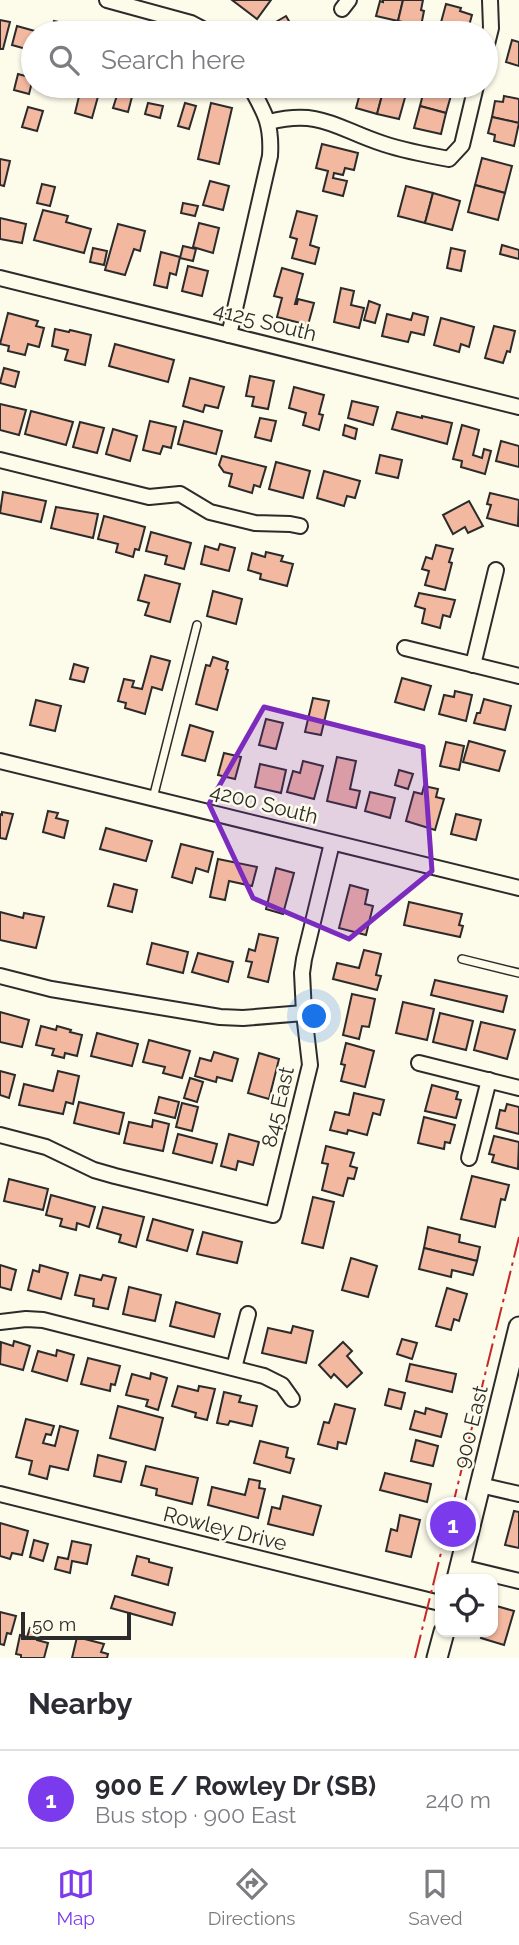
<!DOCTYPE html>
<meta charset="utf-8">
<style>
:root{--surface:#fff;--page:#f7f7f7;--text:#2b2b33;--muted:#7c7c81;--line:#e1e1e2;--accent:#7c3aed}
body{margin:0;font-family:Raleway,sans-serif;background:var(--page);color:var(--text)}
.controls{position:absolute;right:21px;bottom:21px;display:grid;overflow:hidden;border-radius:14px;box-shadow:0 2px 5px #0004}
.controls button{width:63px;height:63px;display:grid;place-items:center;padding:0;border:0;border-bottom:2px solid var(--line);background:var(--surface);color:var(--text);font:35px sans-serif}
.scale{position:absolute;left:21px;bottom:18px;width:110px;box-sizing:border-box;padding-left:7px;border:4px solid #2b2b2b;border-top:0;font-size:19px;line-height:24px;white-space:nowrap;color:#2b2b2b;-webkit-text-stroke:5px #fdfbea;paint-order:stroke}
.you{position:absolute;left:315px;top:1017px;width:24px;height:24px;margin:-18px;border:5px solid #fff;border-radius:50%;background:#1a73e8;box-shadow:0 0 0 10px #1a73e833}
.badge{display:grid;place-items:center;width:46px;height:46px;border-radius:50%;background:var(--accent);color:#fff;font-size:23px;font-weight:700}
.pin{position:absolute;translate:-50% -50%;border:4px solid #fff;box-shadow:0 2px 7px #0006}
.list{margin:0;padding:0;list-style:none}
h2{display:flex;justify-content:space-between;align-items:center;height:91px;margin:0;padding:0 28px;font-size:30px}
h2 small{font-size:23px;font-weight:400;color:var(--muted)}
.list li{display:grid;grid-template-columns:46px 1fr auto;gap:21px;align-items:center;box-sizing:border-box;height:98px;padding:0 28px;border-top:2px solid var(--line)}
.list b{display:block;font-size:26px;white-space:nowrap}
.list p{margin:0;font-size:23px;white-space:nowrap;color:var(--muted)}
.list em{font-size:23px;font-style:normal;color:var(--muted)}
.icon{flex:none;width:38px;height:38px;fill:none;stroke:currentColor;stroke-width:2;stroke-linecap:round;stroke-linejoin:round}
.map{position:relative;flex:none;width:519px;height:1658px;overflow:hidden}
.search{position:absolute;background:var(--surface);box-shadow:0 2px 5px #0004;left:21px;right:21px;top:21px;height:77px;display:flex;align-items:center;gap:18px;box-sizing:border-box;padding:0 24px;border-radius:38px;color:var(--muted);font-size:26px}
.sheet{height:189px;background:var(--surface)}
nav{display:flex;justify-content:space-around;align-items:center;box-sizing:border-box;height:98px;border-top:2px solid var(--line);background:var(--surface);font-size:19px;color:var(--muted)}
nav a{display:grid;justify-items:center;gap:4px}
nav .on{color:var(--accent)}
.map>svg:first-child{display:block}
</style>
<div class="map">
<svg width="519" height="1658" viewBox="0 0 519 1658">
<rect width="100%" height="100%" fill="#fdfbea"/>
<!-- building -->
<g fill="#f2b8a0" stroke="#2b2b2b" stroke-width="2">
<polygon points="232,0 271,0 257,19"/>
<polygon points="383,0 403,0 398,21 376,16 380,1 383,2"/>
<polygon points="403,0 423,0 421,10 424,11 421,26 398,21"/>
<polygon points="446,4 461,8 460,11 472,15 467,33 440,26"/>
<polygon points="286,16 296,33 264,33 262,30"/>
<polygon points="0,20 10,22 3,49 0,49"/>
<polygon points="54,21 68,24 66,33 51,33"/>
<polygon points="17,26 42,33 33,33 33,51 12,45"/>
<polygon points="512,40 519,42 519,66 506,62"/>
<polygon points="18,74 33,78 29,94 14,90"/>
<polygon points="180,86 199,86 196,96 178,91"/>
<polygon points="362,86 376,86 384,88 377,114 356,108"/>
<polygon points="425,86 452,92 446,113 420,106"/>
<polygon points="81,88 99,93 92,118 75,113"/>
<polygon points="384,88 406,94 399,119 377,114"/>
<polygon points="119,89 133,93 128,112 113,108"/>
<polygon points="504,96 519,99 519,123 492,117 495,101 503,102"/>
<polygon points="148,103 163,106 160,118 145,114"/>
<polygon points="185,103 196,106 189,129 178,126"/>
<polygon points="211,103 232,108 219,164 198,159"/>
<polygon points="420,106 446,113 441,134 414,128"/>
<polygon points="28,107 43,111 37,131 22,127"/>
<polygon points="492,117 519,123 514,146 494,141 495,135 488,133"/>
<polygon points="322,144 358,153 354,170 345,168 343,175 334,173 333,178 347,181 343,196 323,191 328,171 316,168"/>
<polygon points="482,158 512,166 505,193 475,185"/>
<polygon points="0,159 10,161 4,186 0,185"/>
<polygon points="210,181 229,186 223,210 203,205"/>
<polygon points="42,184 55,187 50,206 37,203"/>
<polygon points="475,185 505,193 498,220 468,212"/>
<polygon points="406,186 433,193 425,223 398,216"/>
<polygon points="433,193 460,201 452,230 425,223"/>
<polygon points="183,203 198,206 195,216 181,213"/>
<polygon points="43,210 68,216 66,222 91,229 84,253 34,240"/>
<polygon points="297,211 317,216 310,245 319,248 315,264 292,258 297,239 290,237"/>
<polygon points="0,218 26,224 22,243 0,239"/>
<polygon points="199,223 219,228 213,253 193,247"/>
<polygon points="118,224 145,231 140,251 134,249 125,275 105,270"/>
<polygon points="502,245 519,250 519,259 500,254"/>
<polygon points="183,246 196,249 193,261 180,258"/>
<polygon points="93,248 107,251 104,265 90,262"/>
<polygon points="451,248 465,251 461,271 447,268"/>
<polygon points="161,252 180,257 176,275 170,273 167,288 154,285"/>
<polygon points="188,266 208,271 202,296 182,291"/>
<polygon points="282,268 303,274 295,304 297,304 298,299 314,303 308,325 277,317 282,298 274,296"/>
<polygon points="341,288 354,291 351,305 364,308 359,328 334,322"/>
<polygon points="369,301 380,305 375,323 364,320"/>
<polygon points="8,313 38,321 36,326 44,328 39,347 28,344 25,355 8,351 9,346 0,344"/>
<polygon points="413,313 428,317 424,335 411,332 408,342 382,336 387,314 411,320"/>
<polygon points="441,318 474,327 469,347 461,344 459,352 434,345"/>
<polygon points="494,326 515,331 510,352 507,351 503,363 485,358"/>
<polygon points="55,329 69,332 70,330 91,335 85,365 65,360 68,350 52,346"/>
<polygon points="115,344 174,360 168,382 109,366"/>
<polygon points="4,368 19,372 15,387 0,383"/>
<polygon points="250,376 274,381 268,409 252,406 254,397 246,396"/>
<polygon points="190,378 224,387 218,408 205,405 203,412 183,406"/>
<polygon points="294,387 324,395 319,414 323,415 319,430 303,425 306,413 289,408"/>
<polygon points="352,401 378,407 373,425 348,418"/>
<polygon points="0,404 26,410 19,435 0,430"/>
<polygon points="31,411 73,422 66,445 25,434"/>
<polygon points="397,412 422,418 422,416 452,423 447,444 392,429"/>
<polygon points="260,418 276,421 271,441 255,437"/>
<polygon points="150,421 176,427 171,448 163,446 160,454 143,450"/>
<polygon points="184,421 222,431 216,454 178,444"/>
<polygon points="80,422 104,428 97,453 73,447"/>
<polygon points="345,425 357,429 355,439 343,435"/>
<polygon points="462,425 479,430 473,455 482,458 484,449 491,451 485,474 461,467 462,461 453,459"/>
<polygon points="113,429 137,436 130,461 106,454"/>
<polygon points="501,441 519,446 519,467 496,461"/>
<polygon points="380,455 402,460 398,478 376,473"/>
<polygon points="222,456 266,467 260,487 254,485 252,493 229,486 232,474 224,472 219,465"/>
<polygon points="276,462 310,471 303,498 269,489"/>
<polygon points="324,471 360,481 355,498 347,496 344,506 317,498"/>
<polygon points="3,492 46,501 41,522 0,513"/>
<polygon points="490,493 519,500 518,526 487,518 491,505 487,504"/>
<polygon points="469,501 483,526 468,533 465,527 453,534 443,515"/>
<polygon points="56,507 98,514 93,538 51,528"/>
<polygon points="104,516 145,527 139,550 135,549 133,557 116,552 118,544 98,539"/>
<polygon points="151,532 191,543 184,569 165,564 167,556 146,551"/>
<polygon points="220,544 235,548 229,571 201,564 205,546 218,550"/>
<polygon points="436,545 453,549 449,562 452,563 445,590 425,585 429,571 422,569 426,557 432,559"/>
<polygon points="266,552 283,556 281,561 293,564 287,586 260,579 261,574 248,570 252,553 265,557"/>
<polygon points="145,575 180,584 170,622 145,615 149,603 138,600"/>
<polygon points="213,591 242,599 236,624 207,616"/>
<polygon points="419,593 455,600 450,617 443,615 440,628 422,623 425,609 415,606"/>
<polygon points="151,656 170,661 162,690 152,687 145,714 125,708 126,703 118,701 124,679 134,681 132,687 142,689"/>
<polygon points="213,657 228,662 226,669 228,670 217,710 196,704 206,665 210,666"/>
<polygon points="74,664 88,668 84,682 70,679"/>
<polygon points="402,678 431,686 424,710 395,702"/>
<polygon points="455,691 472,695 466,721 439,714 444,695 454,697"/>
<polygon points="313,698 329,701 321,735 305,732"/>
<polygon points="484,699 511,706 505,730 474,723 477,713 480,713"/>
<polygon points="36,700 61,706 55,731 30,725"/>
<polygon points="266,719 283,723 276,749 259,745"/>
<polygon points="190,725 213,732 205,761 182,755"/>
<polygon points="469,741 505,751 499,771 463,762"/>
<polygon points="446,742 464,746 459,770 440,766"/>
<polygon points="224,753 241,757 235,779 218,775"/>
<polygon points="337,757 356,761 350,789 360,791 356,808 327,801"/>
<polygon points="303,761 323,766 314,799 287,792 293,771 300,773"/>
<polygon points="260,764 286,770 281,793 255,787"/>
<polygon points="399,770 413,774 408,789 395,785"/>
<polygon points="424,786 438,789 436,797 444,799 435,830 406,821 414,792 422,794"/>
<polygon points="370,792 395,798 390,818 365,811"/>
<polygon points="48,811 58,813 56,818 68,821 64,838 43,832"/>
<polygon points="2,812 13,814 6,839 0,838 0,814 2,815"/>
<polygon points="456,814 481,820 476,840 451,834"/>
<polygon points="106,828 152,841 146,861 100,849"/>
<polygon points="181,844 213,852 208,872 196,868 192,883 172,877"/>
<polygon points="218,859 257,867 252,886 229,881 225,900 210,897"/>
<polygon points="276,868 294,873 283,914 266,909"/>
<polygon points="114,884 137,890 132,912 108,906"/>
<polygon points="350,885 368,890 365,904 373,906 366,935 339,928"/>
<polygon points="409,902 462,914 459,925 463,926 460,937 404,925"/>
<polygon points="0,912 23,918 24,913 44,917 36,948 0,940"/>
<polygon points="259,934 278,938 268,982 248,977 252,962 246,961 249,949 255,951"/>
<polygon points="152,943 188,952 183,973 147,964"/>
<polygon points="364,950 381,954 376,975 381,976 377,990 333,979 337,963 359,968"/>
<polygon points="198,953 233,962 228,982 192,972"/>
<polygon points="435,980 507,996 503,1012 431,995"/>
<polygon points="352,994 375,999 369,1027 362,1026 359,1039 343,1035"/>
<polygon points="403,1002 434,1009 427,1040 396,1033"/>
<polygon points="0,1012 29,1020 22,1047 0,1042"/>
<polygon points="440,1013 473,1021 466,1050 433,1042"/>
<polygon points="481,1022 515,1030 507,1059 474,1050"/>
<polygon points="41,1026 56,1030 57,1026 71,1030 70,1032 82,1035 77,1056 65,1053 64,1058 52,1055 54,1049 36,1045"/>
<polygon points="97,1033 138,1044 132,1066 91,1056"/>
<polygon points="149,1040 190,1051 182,1078 163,1073 165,1067 143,1062"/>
<polygon points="346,1043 374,1051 365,1087 341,1081 345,1065 341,1064"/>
<polygon points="214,1052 238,1059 232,1081 217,1077 216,1082 195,1076 200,1058 211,1061"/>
<polygon points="259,1053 279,1059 269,1099 248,1093"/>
<polygon points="0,1071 15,1075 9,1098 0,1095"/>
<polygon points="58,1071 79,1076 73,1104 66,1102 63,1114 19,1105 24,1084 53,1091"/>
<polygon points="190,1078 203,1082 197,1102 184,1098"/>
<polygon points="432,1085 458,1092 456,1099 461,1100 456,1118 425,1111"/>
<polygon points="354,1093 384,1100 380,1115 373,1113 367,1135 348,1130 347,1134 330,1130 335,1112 349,1115"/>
<polygon points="159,1097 179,1102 175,1118 155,1113"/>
<polygon points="79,1102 124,1113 119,1134 74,1123"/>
<polygon points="182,1103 198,1107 192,1131 176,1127"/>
<polygon points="507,1104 519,1107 519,1134 496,1128 500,1110 505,1111"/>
<polygon points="424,1117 455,1125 450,1143 445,1142 444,1149 418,1143"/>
<polygon points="153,1120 169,1124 163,1151 124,1143 129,1122 152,1127"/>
<polygon points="178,1134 217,1144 212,1163 173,1153"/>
<polygon points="229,1134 259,1142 253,1165 238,1161 236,1170 221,1166"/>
<polygon points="494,1136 519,1142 518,1169 492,1162 494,1155 489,1154"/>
<polygon points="326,1146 354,1153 350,1166 357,1168 354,1179 348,1178 343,1196 322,1190 328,1164 322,1163"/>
<polygon points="472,1176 509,1185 505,1200 501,1199 495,1227 461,1219"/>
<polygon points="9,1179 48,1189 43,1210 4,1201"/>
<polygon points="51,1195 95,1207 89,1227 77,1223 76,1230 60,1226 62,1219 46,1215"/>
<polygon points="313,1197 334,1202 323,1248 302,1243"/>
<polygon points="103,1207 144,1217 136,1247 119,1242 121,1235 97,1228"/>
<polygon points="153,1219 193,1230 187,1251 147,1240"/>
<polygon points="428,1227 460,1235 459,1242 480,1247 477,1261 424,1248"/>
<polygon points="203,1232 242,1242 237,1263 197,1254"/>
<polygon points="424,1248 477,1261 473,1275 452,1270 451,1277 419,1269"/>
<polygon points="351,1258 377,1266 368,1297 342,1290"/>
<polygon points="0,1265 16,1270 11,1290 0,1287"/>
<polygon points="40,1265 68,1273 61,1299 28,1290 33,1270 39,1272"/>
<polygon points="80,1275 101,1280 103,1275 116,1278 108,1309 93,1306 94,1299 75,1295"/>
<polygon points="129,1287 161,1295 155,1321 123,1314"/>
<polygon points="447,1288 467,1294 459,1321 454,1319 451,1330 436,1326"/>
<polygon points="176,1302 220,1314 214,1337 170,1326"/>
<polygon points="293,1326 313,1331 306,1363 262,1353 268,1328 291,1333"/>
<polygon points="402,1339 417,1343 412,1359 397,1354"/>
<polygon points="14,1341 30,1346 23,1370 0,1364 1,1342 13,1346"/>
<polygon points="343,1342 352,1351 347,1356 362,1373 347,1387 334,1374 331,1378 319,1365"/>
<polygon points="57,1350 74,1355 67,1381 32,1371 38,1351 56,1356"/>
<polygon points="88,1358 120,1366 115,1385 111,1384 110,1391 81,1384"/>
<polygon points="410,1364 456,1374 452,1392 406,1381"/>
<polygon points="151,1373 167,1378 158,1410 146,1406 148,1400 126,1395 132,1374 150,1379"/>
<polygon points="178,1386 198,1391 199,1386 215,1389 207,1420 195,1417 196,1413 172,1406"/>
<polygon points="389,1389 405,1393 401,1409 385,1405"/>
<polygon points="224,1392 241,1396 239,1402 257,1406 252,1426 230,1421 228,1425 217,1423"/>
<polygon points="335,1404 355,1409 346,1444 338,1442 337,1449 318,1444 324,1422 329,1423"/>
<polygon points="118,1406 163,1418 155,1450 110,1438"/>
<polygon points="426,1408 447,1414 441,1437 410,1429 415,1411 425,1414"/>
<polygon points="26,1419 54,1426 51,1435 46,1434 43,1443 55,1446 60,1426 78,1431 68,1470 50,1466 47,1479 29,1474 32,1461 16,1457"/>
<polygon points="416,1440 438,1446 433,1466 411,1461"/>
<polygon points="260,1441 288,1448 286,1457 294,1459 290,1473 254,1463"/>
<polygon points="98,1455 126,1462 121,1482 94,1476"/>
<polygon points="146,1466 198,1478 192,1504 156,1495 157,1489 141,1485"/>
<polygon points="385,1473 431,1484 427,1502 380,1490"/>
<polygon points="249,1479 260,1481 259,1488 265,1489 258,1518 208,1505 212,1487 245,1495"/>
<polygon points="283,1496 321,1506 313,1535 268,1524 272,1507 280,1509"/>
<polygon points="514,1511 519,1512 519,1548 505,1545"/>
<polygon points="400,1515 420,1520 411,1557 386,1551 391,1529 397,1531"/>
<polygon points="0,1523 28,1531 22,1555 12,1553 10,1559 0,1556"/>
<polygon points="34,1540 48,1544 43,1561 30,1557"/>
<polygon points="72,1541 91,1545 87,1564 72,1561 70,1573 55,1569 58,1557 68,1559"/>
<polygon points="137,1556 149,1559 149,1562 172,1568 168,1585 132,1575"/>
<polygon points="115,1596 175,1613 172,1625 111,1608"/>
<polygon points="493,1605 514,1611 504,1645 481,1638 483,1632 493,1632"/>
<polygon points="0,1612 16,1616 11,1634 7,1633 4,1645 0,1644"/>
<polygon points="30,1628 40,1630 37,1640 48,1643 44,1658 21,1658 21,1655 16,1654 20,1635 27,1637"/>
<polygon points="77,1637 104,1644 101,1652 108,1654 107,1658 72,1658"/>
</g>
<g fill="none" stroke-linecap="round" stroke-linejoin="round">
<!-- service casing -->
<g stroke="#2b2b2b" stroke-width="10">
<g id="service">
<polyline points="153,798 197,625"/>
<polyline points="462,959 519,973"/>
</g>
</g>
<!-- minor casing -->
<g stroke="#2b2b2b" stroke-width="18">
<g id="minor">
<polyline points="107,0 191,23 210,33"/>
<polyline points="342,9 349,0"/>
<polyline points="486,48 491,28 490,0"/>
<path d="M269,122C322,109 337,129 384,144C405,151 427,155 449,159L462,145L476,86"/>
<polyline points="0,278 519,407"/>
<path d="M229,335L270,156C272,124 265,113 250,86"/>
<polyline points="0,460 149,497 180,494 210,512 255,523 290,524 300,526"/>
<polyline points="405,648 519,676"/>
<polyline points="473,665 496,570"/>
<polyline points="0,761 519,888"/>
<polyline points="0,976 51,989 220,1017 243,1018 304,1013"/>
<polyline points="419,1063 519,1088"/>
<polyline points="0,1135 46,1147 94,1170 115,1176 273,1215 310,1065 304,1013 302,973 304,959 332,843"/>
<polyline points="469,1158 489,1080"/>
<polyline points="0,1322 26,1319 43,1320 264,1376 282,1385 292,1399"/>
<polyline points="234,1368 248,1314"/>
<polyline points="480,1485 519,1494"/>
<polyline points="0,1494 440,1603"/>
<polyline points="461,1567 519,1581"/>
</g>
</g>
<!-- secondary casing -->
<g stroke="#2b2b2b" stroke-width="23">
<g id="secondary">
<polyline points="457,1579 519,1327"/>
<polyline points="437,1658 444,1632"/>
</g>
</g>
<!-- service -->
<use href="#service" stroke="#fdfbea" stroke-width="7"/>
<!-- minor -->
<use href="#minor" stroke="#fdfbea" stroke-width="14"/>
<!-- secondary -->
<use href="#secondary" stroke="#fdfbea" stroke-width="19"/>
<!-- power -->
<polyline stroke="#c62828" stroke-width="2" stroke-dasharray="24 5 3.5 5" stroke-linecap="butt" points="415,1658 519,1237"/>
</g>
<!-- marked area -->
<path fill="#7b2cbf" fill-opacity="0.2" stroke="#7b2cbf" stroke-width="5" stroke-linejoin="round" d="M264,707L423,747L432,871L349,939L253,898L209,804Z"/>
<g text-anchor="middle" stroke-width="5" stroke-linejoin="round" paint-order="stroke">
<!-- street labels -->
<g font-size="21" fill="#2b2b2b" stroke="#fdfbea">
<text transform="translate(265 322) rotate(14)" y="7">4125 South</text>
<text transform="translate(264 804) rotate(14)" y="7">4200 South</text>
<text transform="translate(278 1107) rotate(-77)" y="7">845 East</text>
<text transform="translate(471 1427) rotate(-76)" y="7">900 East</text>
<text transform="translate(225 1529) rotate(14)" y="7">Rowley Drive</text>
</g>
</g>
</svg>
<div class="controls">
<button><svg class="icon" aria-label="locate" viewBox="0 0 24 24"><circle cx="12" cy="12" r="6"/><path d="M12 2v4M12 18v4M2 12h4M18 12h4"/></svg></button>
</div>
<div class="scale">50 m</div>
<div class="you"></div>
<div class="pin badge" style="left:453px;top:1524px">1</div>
<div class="search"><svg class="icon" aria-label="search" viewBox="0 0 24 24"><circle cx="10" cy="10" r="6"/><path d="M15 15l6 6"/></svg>Search here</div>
</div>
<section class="sheet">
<h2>Nearby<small></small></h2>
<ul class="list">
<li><span class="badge">1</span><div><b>900 E / Rowley Dr (SB)</b><p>Bus stop · 900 East</p></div><em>240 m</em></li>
</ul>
</section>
<nav>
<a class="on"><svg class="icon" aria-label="map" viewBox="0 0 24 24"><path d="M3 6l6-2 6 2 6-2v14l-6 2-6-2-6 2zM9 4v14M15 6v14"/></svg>Map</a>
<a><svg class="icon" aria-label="directions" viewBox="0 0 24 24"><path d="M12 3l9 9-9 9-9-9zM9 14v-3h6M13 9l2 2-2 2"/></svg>Directions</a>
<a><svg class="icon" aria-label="saved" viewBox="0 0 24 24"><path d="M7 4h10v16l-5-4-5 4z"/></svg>Saved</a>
</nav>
